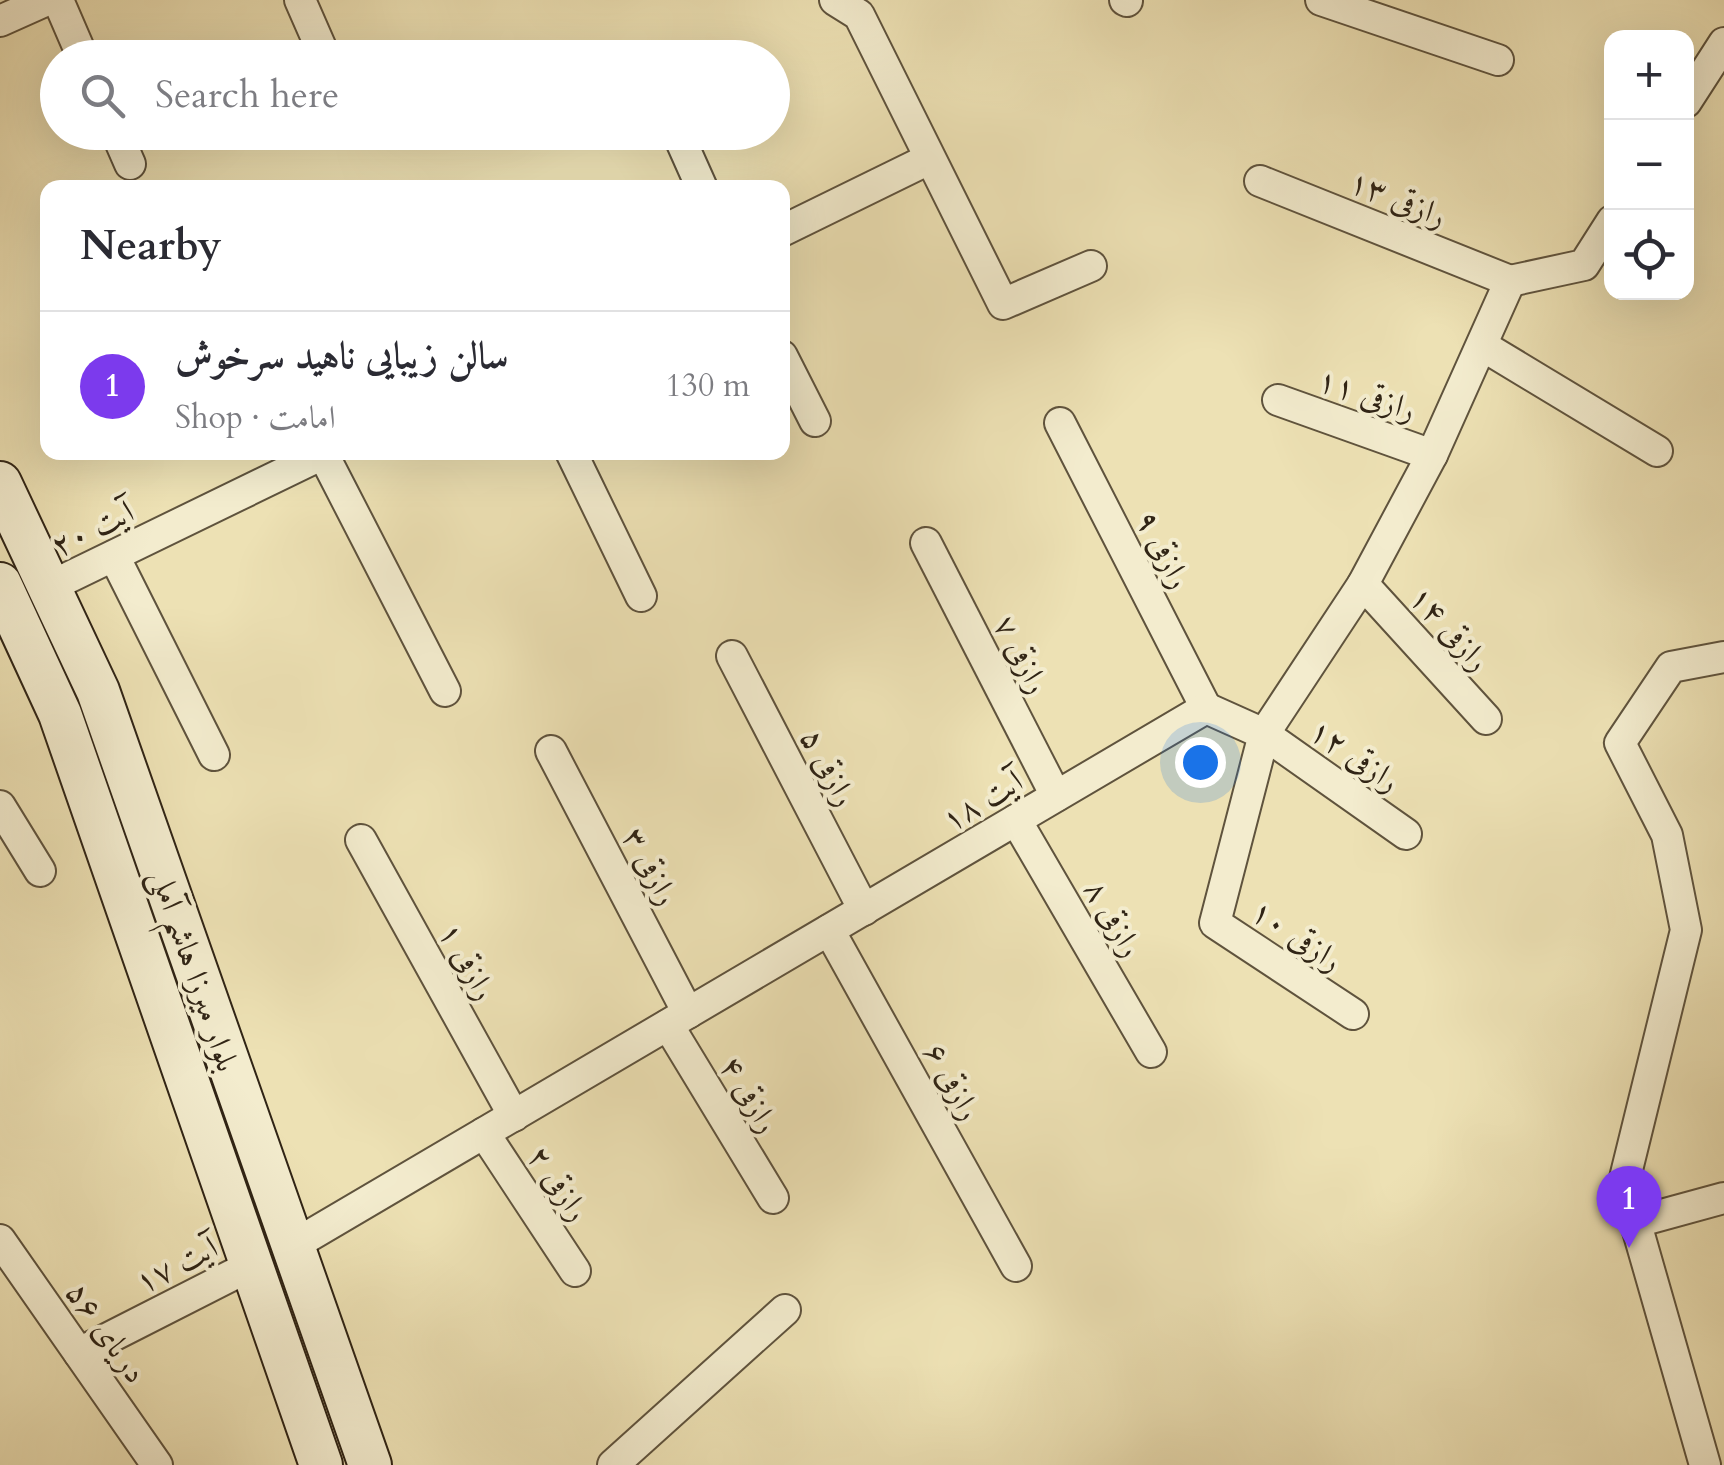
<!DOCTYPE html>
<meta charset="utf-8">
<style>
:root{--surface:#fff;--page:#f2f2f3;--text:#2b2b33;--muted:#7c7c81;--line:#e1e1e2;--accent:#7c3aed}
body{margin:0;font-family:Cardo,Amiri,serif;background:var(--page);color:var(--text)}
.controls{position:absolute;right:30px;top:30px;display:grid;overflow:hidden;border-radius:20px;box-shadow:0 10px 40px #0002}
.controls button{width:90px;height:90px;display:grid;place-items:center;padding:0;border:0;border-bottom:2px solid var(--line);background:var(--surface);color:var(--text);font:50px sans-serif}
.you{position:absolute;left:1200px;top:762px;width:35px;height:35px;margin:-25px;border:8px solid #fff;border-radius:50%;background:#1a73e8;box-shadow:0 0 0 15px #1a73e833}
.badge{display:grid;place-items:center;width:65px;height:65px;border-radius:50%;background:var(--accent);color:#fff;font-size:32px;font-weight:700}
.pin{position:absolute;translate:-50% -82px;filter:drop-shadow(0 2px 5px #0008)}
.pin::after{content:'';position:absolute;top:52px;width:35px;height:30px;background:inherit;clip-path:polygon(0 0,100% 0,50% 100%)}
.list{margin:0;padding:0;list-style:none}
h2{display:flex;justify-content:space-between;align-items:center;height:130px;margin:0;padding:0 40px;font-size:42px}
h2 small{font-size:32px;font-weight:400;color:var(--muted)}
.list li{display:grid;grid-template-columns:65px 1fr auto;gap:30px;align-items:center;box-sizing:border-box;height:150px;padding:0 40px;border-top:2px solid var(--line)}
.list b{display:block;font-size:38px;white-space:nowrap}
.list p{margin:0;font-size:32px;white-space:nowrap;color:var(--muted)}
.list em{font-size:32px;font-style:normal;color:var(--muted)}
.icon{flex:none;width:55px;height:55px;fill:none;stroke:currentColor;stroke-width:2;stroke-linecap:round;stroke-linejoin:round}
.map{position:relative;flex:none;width:1724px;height:1465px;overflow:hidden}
.search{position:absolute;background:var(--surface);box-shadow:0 10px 40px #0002;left:40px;top:40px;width:750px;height:110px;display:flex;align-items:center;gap:25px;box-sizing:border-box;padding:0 35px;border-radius:55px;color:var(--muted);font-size:38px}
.panel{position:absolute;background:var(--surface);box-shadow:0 10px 40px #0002;left:40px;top:180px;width:750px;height:280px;border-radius:20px}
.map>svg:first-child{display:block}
</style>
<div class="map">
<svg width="1724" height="1465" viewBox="0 0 1724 1465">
<rect width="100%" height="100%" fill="#ede1b4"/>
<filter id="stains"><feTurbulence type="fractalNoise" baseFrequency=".002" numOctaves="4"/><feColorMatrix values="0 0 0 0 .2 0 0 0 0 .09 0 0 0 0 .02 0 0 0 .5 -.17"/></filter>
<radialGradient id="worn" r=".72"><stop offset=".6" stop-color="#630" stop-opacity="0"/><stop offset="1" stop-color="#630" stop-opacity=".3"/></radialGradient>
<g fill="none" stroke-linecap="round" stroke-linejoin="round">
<!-- street casing -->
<g stroke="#5f533d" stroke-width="34">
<g id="street">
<polyline points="58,0 83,58"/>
<polyline points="300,0 325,57"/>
<polyline points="835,0 859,15 1003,304 1091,266"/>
<polyline points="1125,0 1127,1"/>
<polyline points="1321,0 1498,60"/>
<polyline points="0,21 47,0"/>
<polyline points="1686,102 1724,43"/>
<polyline points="116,132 130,164"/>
<polyline points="677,132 702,188"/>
<polyline points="1260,181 1510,281"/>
<polyline points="782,231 929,159"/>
<polyline points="1510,281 1584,265 1612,221"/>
<polyline points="1483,346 1657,451"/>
<polyline points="782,356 815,421"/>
<polyline points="1278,400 1432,455"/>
<polyline points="1060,423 1206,708"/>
<polyline points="322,452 445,691"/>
<polyline points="571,452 641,596"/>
<polyline points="926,543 1056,796"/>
<polyline points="114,556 214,755"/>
<polyline points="1363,584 1486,719"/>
<polyline points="49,587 327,452"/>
<polyline points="732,656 864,910"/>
<polyline points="1206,708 1264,734 1406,834"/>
<polyline points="551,751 688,1013"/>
<polyline points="0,806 40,871"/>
<polyline points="1016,820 1151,1052"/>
<polyline points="361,840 514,1116"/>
<polyline points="829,930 1016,1266"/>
<polyline points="1353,1014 1215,923 1264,734 1363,584 1432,455 1510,281"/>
<polyline points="668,1025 773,1198"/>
<polyline points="484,1133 575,1271"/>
<polyline points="1636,1222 1724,1198"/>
<polyline points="0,1240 157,1465"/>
<polyline points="292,1246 1206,708"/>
<polyline points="79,1353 252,1265"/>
<polyline points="613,1465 785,1310"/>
<polyline points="1705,1465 1624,1182 1686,930 1667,835 1620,743 1671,667 1724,657"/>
</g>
</g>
<!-- secondary casing -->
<g stroke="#302415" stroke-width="46">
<g id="secondary">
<polyline points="0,483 98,691 370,1465"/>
<polyline points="0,584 60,714 321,1465"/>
</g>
</g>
<!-- street -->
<use href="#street" stroke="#f3ecce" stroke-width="30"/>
<!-- secondary -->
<use href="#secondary" stroke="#f3ecce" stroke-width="42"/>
</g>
<g text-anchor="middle" stroke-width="8" stroke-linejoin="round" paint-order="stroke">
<!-- street labels -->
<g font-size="32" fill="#302415" stroke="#f3ecce">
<text transform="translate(1398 198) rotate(22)" y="11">رازقی ۱۳</text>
<text transform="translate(1367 394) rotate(19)" y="11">رازقی ۱۱</text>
<text transform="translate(92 528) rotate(-26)" y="11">آیت ۲۰</text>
<text transform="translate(1164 549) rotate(63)" y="11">رازقی ۹</text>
<text transform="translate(1450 628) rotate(48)" y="11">رازقی ۱۴</text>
<text transform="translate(1022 654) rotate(63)" y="11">رازقی ۷</text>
<text transform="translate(1355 755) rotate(35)" y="11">رازقی ۱۲</text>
<text transform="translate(829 767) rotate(62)" y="11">رازقی ۵</text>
<text transform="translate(982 800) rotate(-31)" y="11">آیت ۱۸</text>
<text transform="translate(651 866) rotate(62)" y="11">رازقی ۳</text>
<text transform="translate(1114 918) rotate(60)" y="11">رازقی ۸</text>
<text transform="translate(1297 935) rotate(34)" y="11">رازقی ۱۰</text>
<text transform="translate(468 961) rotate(61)" y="11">رازقی ۱</text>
<text transform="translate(195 970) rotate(71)" y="11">بلوار میرزا هاشم آملی</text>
<text transform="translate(953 1081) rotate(61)" y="11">رازقی ۶</text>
<text transform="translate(750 1094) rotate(59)" y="11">رازقی ۴</text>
<text transform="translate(559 1183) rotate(56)" y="11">رازقی ۲</text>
<text transform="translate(176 1264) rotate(-27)" y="11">آیت ۱۷</text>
<text transform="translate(107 1332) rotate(55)" y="11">دریای ۵۶</text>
</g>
</g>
<rect width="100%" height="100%" filter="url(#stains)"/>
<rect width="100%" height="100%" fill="url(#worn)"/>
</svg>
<div class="controls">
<button>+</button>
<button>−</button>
<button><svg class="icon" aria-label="locate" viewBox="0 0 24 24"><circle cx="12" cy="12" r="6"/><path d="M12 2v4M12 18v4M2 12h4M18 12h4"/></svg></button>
</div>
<div class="you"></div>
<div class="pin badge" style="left:1629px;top:1248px">1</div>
<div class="search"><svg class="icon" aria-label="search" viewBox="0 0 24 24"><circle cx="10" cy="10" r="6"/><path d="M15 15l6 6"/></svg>Search here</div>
<section class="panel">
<h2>Nearby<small></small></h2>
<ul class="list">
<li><span class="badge">1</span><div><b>سالن زیبایی ناهید سرخوش</b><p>Shop · امامت</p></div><em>130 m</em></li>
</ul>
</section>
</div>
